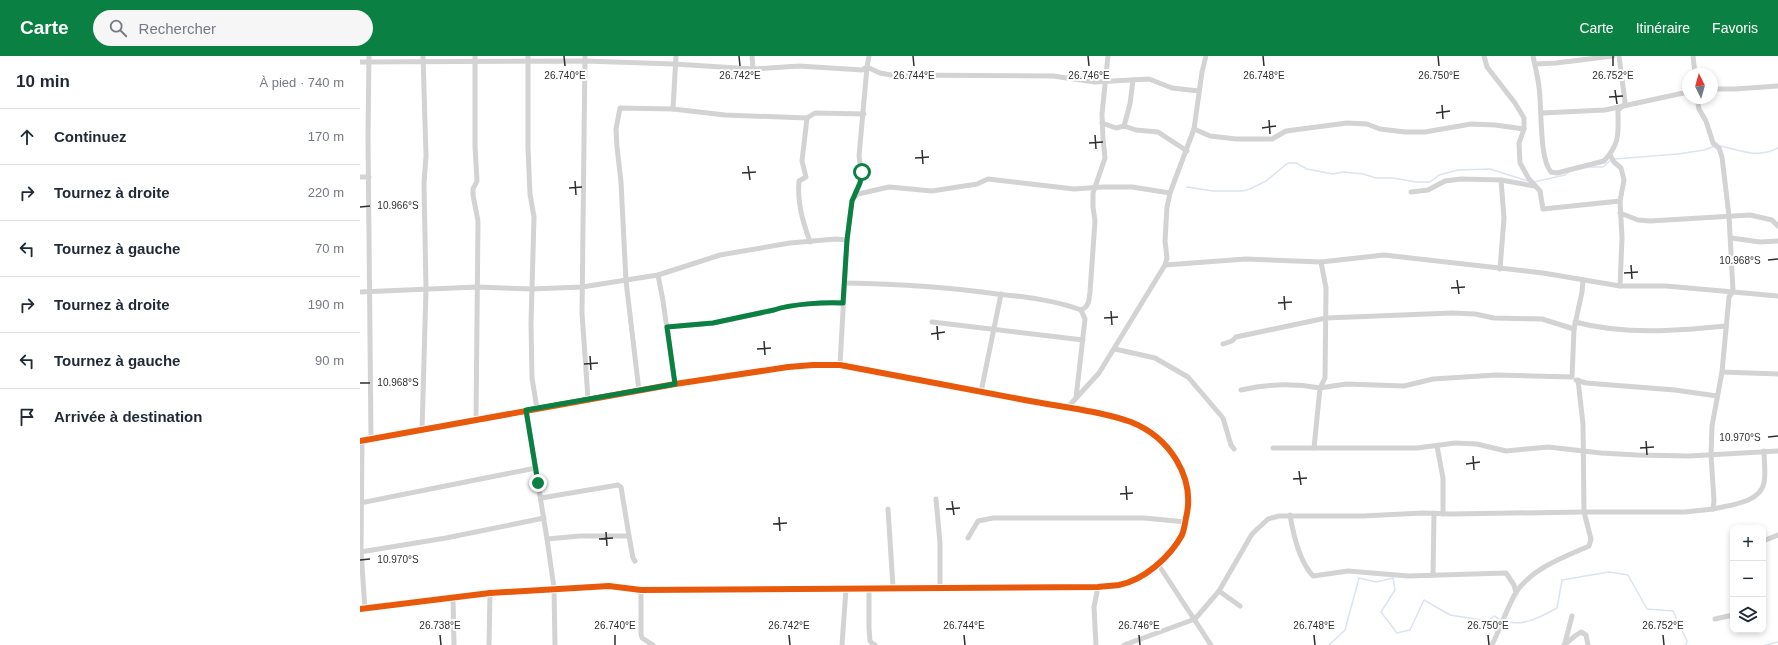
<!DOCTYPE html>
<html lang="fr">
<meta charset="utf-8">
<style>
:root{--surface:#fff;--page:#f6f6f7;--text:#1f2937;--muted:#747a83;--line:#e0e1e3;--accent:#0b8043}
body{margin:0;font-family:Arial,sans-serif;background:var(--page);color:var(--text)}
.controls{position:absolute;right:12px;bottom:12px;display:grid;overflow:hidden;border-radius:8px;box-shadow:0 2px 6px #0003}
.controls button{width:36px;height:36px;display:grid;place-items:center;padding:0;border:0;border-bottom:1px solid var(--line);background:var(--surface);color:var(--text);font:20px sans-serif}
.compass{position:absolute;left:1322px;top:12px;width:36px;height:36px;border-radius:50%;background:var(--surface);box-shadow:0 2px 6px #0003;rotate:355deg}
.stop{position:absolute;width:12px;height:12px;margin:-9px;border:3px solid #0b8043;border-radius:50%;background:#fff}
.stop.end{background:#0b8043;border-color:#fff;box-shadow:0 1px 4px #0008}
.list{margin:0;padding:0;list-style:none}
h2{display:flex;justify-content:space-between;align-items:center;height:52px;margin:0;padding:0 16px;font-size:17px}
h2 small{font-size:13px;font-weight:400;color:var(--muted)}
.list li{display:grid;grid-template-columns:26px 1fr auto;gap:12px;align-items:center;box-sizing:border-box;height:56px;padding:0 16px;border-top:1px solid var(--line)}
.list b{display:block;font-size:15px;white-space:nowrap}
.list em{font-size:13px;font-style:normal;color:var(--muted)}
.icon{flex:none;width:22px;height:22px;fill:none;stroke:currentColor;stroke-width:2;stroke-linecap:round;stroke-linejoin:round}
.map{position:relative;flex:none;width:1418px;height:589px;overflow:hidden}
header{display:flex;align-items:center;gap:24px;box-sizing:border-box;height:56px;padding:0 20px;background:var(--accent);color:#fff}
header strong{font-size:19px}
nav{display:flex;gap:22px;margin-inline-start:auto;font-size:14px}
.search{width:280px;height:36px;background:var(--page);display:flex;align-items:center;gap:10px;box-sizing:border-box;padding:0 14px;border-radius:22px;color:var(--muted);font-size:15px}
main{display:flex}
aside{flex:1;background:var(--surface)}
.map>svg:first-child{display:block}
</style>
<header>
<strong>Carte</strong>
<div class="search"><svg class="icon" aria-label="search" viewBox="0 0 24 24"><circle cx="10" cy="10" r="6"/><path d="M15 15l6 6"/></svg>Rechercher</div>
<nav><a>Carte</a><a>Itinéraire</a><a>Favoris</a></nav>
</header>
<main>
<aside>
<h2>10 min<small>À pied · 740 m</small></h2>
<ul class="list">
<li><svg class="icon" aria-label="ahead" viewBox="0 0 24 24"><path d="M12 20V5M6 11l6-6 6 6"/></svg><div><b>Continuez</b></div><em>170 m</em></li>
<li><svg class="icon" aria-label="right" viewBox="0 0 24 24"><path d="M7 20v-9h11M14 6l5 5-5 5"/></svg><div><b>Tournez à droite</b></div><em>220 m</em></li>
<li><svg class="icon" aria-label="left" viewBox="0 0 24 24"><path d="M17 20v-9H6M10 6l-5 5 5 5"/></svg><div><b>Tournez à gauche</b></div><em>70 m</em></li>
<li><svg class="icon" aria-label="right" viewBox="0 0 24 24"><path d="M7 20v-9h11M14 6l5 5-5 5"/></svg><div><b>Tournez à droite</b></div><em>190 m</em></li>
<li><svg class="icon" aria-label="left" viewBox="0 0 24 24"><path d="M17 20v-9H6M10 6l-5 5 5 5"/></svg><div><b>Tournez à gauche</b></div><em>90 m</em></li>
<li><svg class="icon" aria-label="arrive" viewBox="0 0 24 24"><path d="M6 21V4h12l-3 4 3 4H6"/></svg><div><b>Arrivée à destination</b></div></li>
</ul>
</aside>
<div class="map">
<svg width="1418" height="589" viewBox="0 0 1418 589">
<rect width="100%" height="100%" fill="#fff"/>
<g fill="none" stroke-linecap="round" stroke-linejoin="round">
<!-- stream -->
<g stroke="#dbe4ef" stroke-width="1.5">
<path d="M1360,90C1381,94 1397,103 1418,92"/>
<polyline points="1254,103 1318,98 1344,94 1355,90"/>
<polyline points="1229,111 1243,111 1251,104"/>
<polyline points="1174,126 1205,119 1208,117"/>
<polyline points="827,131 853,135 882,135 890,133 906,125 928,107 936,107 947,113 973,118 983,116 1003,118 1016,122 1033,122 1056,126 1070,126 1079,119 1098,114 1130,113 1168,125"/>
<path d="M1145,565C1162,571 1181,561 1197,552L1202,524L1249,516L1268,519L1287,553L1313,555L1327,585L1326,589"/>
<polyline points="969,589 985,574 999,522 1016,526 1033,522 1035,534 1021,556 1037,577 1050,574 1064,544 1090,559 1128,565 1134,560 1141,564"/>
<polyline points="1405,589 1418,586"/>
</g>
<!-- minor -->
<g stroke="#d3d3d3" stroke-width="5">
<polyline points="9,0 8,80 11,383"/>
<polyline points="115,0 115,90 117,125 113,133 113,139 118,165 116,364"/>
<polyline points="168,0 168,92 170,138 174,161 171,268 172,322 177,353"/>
<polyline points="225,0 222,257 228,343"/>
<polyline points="392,0 393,13"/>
<polyline points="1124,0 1127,11 1155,47 1164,62 1164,73 1159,87 1160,107 1169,123 1180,135 1183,153 1260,145"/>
<path d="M1173,0C1175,10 1178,21 1179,31C1182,51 1179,103 1191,116L1197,117L1244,105C1261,87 1258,76 1258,54L1264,49L1265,46L1259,0"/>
<polyline points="1333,0 1335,18"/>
<polyline points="0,6 225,5 314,8 393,13 439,10 502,14 507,11 509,0"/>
<polyline points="1175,8 1196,7 1253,0"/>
<polyline points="1352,33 1375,33 1418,30"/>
<polyline points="313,53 316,0"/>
<polyline points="1182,57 1245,54 1328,36"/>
<path d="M447,62L442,105L446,121L439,125C437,147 443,166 450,186"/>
<polyline points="742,67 756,72 764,70 770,48 773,24"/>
<polyline points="764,70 776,74 798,76 827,95"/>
<polyline points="834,73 850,80 876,83 912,83 926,75 987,67 1007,68 1020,73 1045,76 1065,76 1111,68 1135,69 1164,73"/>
<polyline points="1250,99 1254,106 1261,112 1264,124 1260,145 1262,182 1260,230"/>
<polyline points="0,121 9,121"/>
<polyline points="1051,136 1068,134 1085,125 1101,123 1141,124 1174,130"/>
<polyline points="495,141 498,138 529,131 572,135 617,128 628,123 714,133 743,131 772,131 810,137"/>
<polyline points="1260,157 1278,164 1290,165 1390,159 1412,164 1418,170"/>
<polyline points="1371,182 1400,186 1418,185"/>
<polyline points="805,209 886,203 961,206 1024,199 1183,217 1260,230 1306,230 1418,240"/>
<polyline points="1140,213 1144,162 1141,124"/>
<polyline points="298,219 303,245 315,328"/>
<path d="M485,227C536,228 587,231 637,238C666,241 694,244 721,254L725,263L716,342"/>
<polyline points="0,236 117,231 172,233 222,231 298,219 360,199 430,187 476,183 487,184"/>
<path d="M721,254C729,251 729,244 730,236L735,165L733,151V137L745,102L743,83L742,58L748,0"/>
<polyline points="572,266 723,284"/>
<path d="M1215,266C1264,279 1316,275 1366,270"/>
<path d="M307,271L353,267L414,254C431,248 464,246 483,247"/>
<polyline points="863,288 872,285 876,281 966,262 1092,257 1115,258 1134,262 1182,263 1214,273"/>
<polyline points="755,293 795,302 828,321 863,362 871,389 874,393"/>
<polyline points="480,309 487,184 492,145 502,121 499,100 507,11 520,17 531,19 693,20 735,26 789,23 812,32 839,35"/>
<polyline points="1362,316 1418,318"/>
<polyline points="1216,324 1226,327 1315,334 1357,340"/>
<path d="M881,334C907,328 933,327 960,332L965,322L966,232L961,206"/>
<polyline points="279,335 266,225 261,126 257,91 256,73 260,52 313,53 365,59 447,62 455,57 504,58"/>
<polyline points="621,336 641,238"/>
<polyline points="707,352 739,317 805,209 807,202 805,185 807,151 810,137 834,73 842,16 846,0"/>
<polyline points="166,354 187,483 220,480 269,480 273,502 275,505"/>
<polyline points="62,375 66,233 64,127 66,100 63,0"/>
<path d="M0,385L315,328L428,311L453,309H480C543,321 607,333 670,345C703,351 739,355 771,366C809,381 836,421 826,462C825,468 824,474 822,479C810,501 784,524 759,529C752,530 745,530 738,531L281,534L249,530L130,537L0,553"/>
<polyline points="2,385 1,496 5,553"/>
<polyline points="1077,390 1083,422 1083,458"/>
<polyline points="913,392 1057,392 1095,387 1117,388 1146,395 1188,391 1241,397 1277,399 1329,400 1418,395"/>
<polyline points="954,392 960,332 986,328 1044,330 1073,323 1136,319 1212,321 1214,273 1222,236 1223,224"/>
<polyline points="181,442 258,429 261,431 269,480"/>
<polyline points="576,443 580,487 580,531"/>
<polyline points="0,447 176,412"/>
<polyline points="528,453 533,531"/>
<path d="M1353,453C1369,449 1400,447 1404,427C1406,417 1404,405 1404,395"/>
<path d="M930,459C933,477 940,506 953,520L988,515L1048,520L1146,517L1154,529L1156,537"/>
<polyline points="608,482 618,465 633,462 784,462 826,466"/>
<polyline points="187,483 194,532 195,589"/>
<polyline points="1403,485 1418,479"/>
<polyline points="0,496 86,482 184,462"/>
<polyline points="798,508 851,589"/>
<polyline points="1073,519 1074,457"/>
<polyline points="509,532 509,572 510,585 513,588 515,589"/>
<polyline points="281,534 281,578 282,582 293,589"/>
<polyline points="859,535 880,550"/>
<polyline points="93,540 94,589"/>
<polyline points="1355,563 1373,559"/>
<polyline points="1205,587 1212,560"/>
<polyline points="129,589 130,537"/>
<polyline points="482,589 486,533"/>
<polyline points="736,589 734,551 738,531"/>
<polyline points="764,589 835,563 859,535 892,478 908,463 919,460 1003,460 1063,457 1090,458 1224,456 1325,456 1353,453 1354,445 1351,399 1352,370 1362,316 1369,241 1373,235 1369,160 1362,101 1359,92 1353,87 1346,65 1339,53 1337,42"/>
<path d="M1132,589C1140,572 1146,555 1155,538C1170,513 1204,501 1229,490L1231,483L1224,456L1223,368L1218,324"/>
<polyline points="1204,589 1215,580 1221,576 1226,579 1228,589"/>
</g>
<!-- cycleway casing -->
<g stroke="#fff" stroke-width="8">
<path id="cycleway" d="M0,385L315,328L428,311L453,309H480C543,321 607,333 670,345C703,351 739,355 771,366C809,381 836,421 826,462C825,468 824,474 822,479C810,501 784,524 759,529C752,530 745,530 738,531L281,534L249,530L130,537L0,553"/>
</g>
<!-- cycleway -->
<use href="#cycleway" stroke="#e8590c" stroke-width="6"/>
</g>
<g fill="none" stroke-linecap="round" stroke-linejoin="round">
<!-- route -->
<path stroke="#0b8043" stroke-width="5" d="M178,427L166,354L315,328L307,271L353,267L414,254C431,248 464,246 483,247L487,184L492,145L500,127L502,116"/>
</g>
<!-- ticks -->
<path fill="none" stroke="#2e2e2e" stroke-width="1.5" d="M204,0L205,10M379,0L380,10M553,0L554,10M728,0L729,10M903,0L904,10M1078,0L1079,10M1253,0V10M1255,34L1257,48M1249,41L1263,40M1082,49L1083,63M1076,57L1090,55M909,64L910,78M902,72L916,70M735,79L736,93M729,87L743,86M562,94L563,108M555,102L569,101M388,110L390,124M382,117L396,116M215,125L216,139M209,132L222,131M0,151L10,150M1408,204L1418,203M1271,209L1272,223M1264,217L1278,216M1097,224L1099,238M1091,232L1105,231M924,240L925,254M918,247L932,246M751,255L752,269M744,262L758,261M577,270L578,284M571,278L585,276M404,285L405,299M397,293L411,292M230,300L231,314M224,308L238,307M0,327H10M1408,381L1418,380M1286,385L1287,399M1280,392L1294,391M1113,400L1114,414M1106,408L1120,406M939,415L941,429M933,423L947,422M766,430L767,444M760,438L773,437M592,445L594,459M586,453L600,452M419,461L420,475M413,468L427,467M246,476L247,490M239,483L253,482M0,504L10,503M80,579L81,589M255,579V589M429,579L430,589M604,579L605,589M779,579L780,589M954,579L955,589M1128,579L1129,589M1303,579L1304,589"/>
<g font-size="10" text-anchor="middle" fill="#2e2e2e" stroke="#fff" stroke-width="4" stroke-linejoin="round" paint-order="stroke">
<text x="729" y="23">26.746°E</text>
<text x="904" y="23">26.748°E</text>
<text x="1079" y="23">26.750°E</text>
<text x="1253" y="23">26.752°E</text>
<text x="205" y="23">26.740°E</text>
<text x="380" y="23">26.742°E</text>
<text x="554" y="23">26.744°E</text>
<text x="38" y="153">10.966°S</text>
<text x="1380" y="208">10.968°S</text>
<text x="38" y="330">10.968°S</text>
<text x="1380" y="385">10.970°S</text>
<text x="38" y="507">10.970°S</text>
<text x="80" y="573">26.738°E</text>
<text x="255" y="573">26.740°E</text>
<text x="429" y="573">26.742°E</text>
<text x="604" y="573">26.744°E</text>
<text x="779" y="573">26.746°E</text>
<text x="954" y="573">26.748°E</text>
<text x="1128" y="573">26.750°E</text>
<text x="1303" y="573">26.752°E</text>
</g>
</svg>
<div class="controls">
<button>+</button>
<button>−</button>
<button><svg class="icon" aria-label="layers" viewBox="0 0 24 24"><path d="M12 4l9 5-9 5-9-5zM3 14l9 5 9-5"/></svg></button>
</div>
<svg class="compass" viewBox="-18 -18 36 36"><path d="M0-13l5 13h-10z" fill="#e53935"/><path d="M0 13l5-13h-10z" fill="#747a83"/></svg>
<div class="stop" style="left:502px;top:116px"></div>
<div class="stop end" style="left:178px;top:427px"></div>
</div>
</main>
